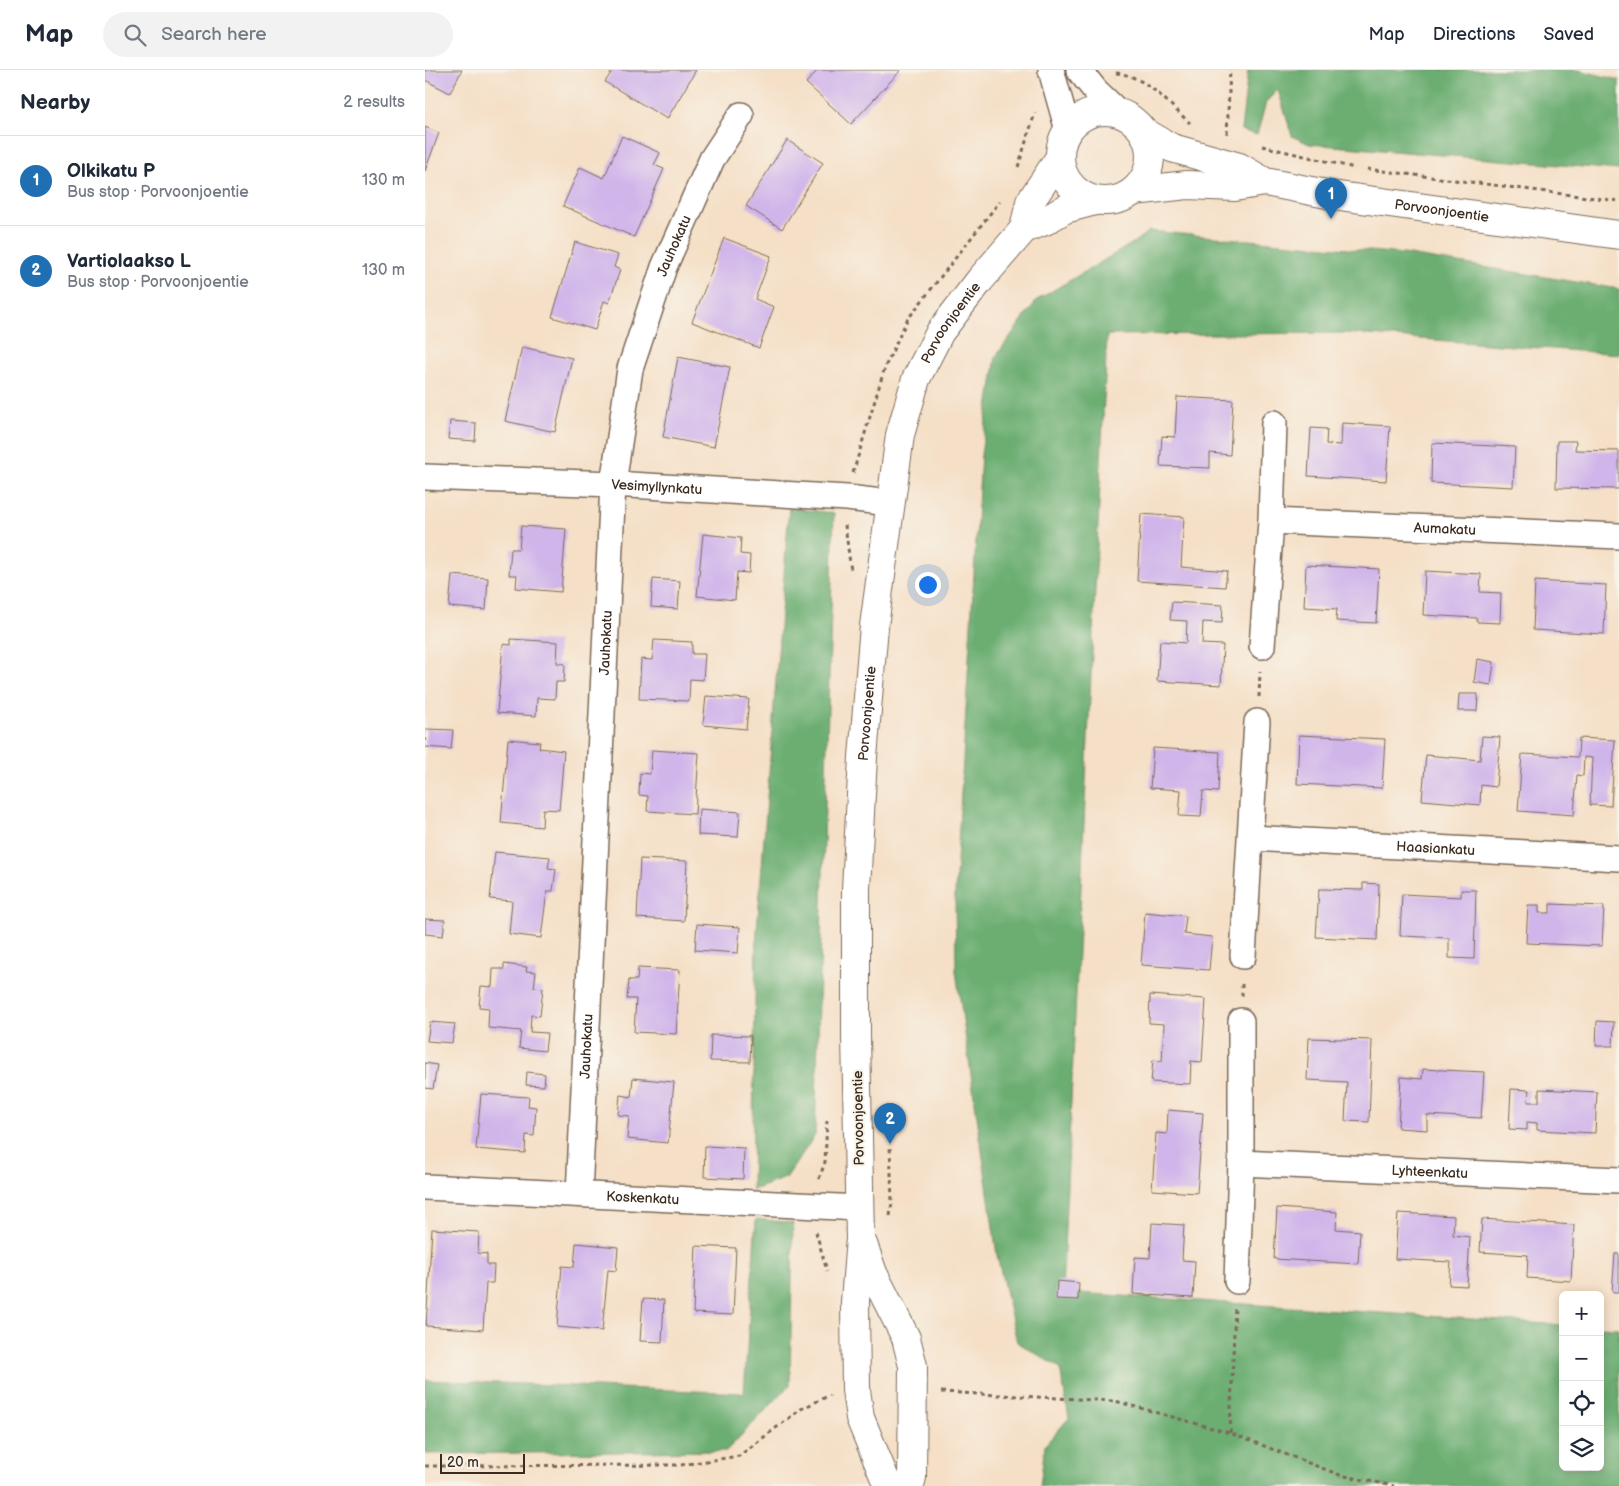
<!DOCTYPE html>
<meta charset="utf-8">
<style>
:root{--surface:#fff;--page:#f2f2f3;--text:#1f2937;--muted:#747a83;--line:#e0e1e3;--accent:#1f6fb2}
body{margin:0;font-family:"Balsamiq Sans",sans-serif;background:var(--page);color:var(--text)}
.controls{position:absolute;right:15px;bottom:15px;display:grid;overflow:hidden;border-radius:8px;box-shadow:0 2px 12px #0003}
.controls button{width:45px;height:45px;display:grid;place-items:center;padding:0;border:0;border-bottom:1px solid var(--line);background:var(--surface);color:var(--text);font:25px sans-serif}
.scale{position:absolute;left:15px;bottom:12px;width:85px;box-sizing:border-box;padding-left:5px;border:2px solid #3b2a1e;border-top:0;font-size:14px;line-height:18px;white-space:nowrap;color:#3b2a1e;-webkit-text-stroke:4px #f7f3e8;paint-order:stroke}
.you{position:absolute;left:502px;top:514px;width:18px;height:18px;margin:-12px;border:4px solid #fff;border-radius:50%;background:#1a73e8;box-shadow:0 0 0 8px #1a73e833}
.badge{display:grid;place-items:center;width:32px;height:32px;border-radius:50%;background:var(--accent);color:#fff;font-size:16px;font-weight:700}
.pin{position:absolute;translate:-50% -41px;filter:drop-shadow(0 1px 2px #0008)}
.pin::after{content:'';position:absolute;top:26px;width:18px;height:15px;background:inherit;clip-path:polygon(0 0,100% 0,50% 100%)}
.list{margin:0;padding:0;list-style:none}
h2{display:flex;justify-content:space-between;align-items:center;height:65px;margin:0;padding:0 20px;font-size:21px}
h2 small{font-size:16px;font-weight:400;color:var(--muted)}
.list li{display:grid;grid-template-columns:32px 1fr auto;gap:15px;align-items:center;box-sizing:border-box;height:90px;padding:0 20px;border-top:1px solid var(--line)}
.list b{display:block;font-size:19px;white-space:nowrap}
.list p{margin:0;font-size:16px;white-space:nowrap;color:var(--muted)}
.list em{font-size:16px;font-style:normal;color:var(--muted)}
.icon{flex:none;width:28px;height:28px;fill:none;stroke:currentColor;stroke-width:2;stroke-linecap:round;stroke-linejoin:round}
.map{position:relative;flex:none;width:1194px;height:1416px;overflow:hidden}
header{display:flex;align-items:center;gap:30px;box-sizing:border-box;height:70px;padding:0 25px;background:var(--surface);border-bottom:1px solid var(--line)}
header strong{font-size:24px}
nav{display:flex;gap:28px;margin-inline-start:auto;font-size:18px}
.search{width:350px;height:45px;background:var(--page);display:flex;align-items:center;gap:12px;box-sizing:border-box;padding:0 18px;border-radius:28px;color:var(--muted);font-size:19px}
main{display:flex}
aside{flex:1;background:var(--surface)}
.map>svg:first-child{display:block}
</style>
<header>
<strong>Map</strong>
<div class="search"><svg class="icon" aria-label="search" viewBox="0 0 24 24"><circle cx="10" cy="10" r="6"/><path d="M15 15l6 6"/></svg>Search here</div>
<nav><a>Map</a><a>Directions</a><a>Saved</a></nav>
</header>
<main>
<aside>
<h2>Nearby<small>2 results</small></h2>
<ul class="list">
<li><span class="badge">1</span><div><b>Olkikatu P</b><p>Bus stop · Porvoonjoentie</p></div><em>130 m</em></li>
<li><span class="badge">2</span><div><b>Vartiolaakso L</b><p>Bus stop · Porvoonjoentie</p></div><em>130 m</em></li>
</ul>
</aside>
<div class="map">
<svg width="1194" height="1416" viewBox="0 0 1194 1416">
<rect width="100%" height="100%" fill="#f7f3e8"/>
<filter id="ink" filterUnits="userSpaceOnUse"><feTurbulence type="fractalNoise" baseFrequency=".02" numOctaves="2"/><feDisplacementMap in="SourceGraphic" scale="10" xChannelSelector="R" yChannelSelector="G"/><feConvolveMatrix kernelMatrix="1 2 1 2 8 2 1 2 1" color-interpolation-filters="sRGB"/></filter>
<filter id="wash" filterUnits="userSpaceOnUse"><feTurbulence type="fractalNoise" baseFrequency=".0096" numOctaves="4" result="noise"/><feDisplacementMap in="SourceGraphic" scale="20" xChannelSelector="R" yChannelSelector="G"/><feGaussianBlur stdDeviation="1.12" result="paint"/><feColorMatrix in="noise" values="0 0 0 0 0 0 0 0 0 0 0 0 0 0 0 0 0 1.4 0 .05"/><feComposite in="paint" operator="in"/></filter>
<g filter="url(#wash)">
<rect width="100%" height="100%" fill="#f5dfc6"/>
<!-- forest -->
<g fill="#6cae72" stroke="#546c48">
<polygon points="823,0 1154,0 1194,10 1194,100 884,74 867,66 853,20 841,32 832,65 816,60"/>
<polygon points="724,161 978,184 1194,219 1194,284 917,263 682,265 637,1222 1138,1255 1138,1397 1175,1397 1175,1257 1194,1258 1194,1416 615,1416 620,1375 644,1348 635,1298 592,1272 572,1185 531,901 530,825 556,385 571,286 612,230 708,173"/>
<polygon points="364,438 409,443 390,1065 361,1108 327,1120 331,874"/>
<polygon points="331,1149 368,1153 365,1315 301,1381 0,1384 0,1310 319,1323"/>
</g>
<g id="blocks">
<!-- building -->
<g fill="#d0b5ea">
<polygon points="0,0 37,0 25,23 0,10"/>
<polygon points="188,0 271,0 242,49 180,12"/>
<polygon points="393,0 476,0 426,54 381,13"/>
<polygon points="0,57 14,63 0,101"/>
<polygon points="197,66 235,83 229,95 239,99 209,167 138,136 155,97 179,108"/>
<polygon points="362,70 398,93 357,159 321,136"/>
<polygon points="299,168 346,186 330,229 349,237 334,278 267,252"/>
<polygon points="150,172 193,185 189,197 195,200 184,233 179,231 170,260 127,247"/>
<polygon points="97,277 147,288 130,362 80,351"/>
<polygon points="253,287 305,297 289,377 238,367"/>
<polygon points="752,327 808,330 805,385 785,383 785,398 735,396 737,366 750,367"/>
<polygon points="25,351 51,353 50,371 23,369"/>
<polygon points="917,353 965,356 961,411 883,406 886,358 902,359 901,374 916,375"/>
<polygon points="1132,371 1151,371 1150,380 1194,381 1194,419 1131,418"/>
<polygon points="1007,373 1090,377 1088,417 1006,413"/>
<polygon points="716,444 759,447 756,497 802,501 800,517 712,511"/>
<polygon points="96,456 141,459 136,522 91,518 92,505 84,505 86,479 94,479"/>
<polygon points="278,464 316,468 315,484 325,485 324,503 312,502 310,530 272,526"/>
<polygon points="881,495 954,499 951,553 911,551 912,539 879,537"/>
<polygon points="1000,501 1056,504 1055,522 1076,523 1075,553 1052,552 1052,548 998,545"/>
<polygon points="27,505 63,508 61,540 24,537"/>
<polygon points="228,509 255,511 253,539 226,537"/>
<polygon points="1110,511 1181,515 1179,564 1108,560"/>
<polygon points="747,532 798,535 797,553 778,552 777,574 798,575 796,615 732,611 735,571 761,573 762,551 745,550"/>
<polygon points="86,569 133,572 132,593 140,594 139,612 131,612 130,629 112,628 111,646 72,643 78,574 86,575"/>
<polygon points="229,570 267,572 267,584 280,584 278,610 265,609 264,631 214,629 216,589 227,590"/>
<polygon points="1052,589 1069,592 1066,615 1049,612"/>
<polygon points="1034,624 1053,624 1052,641 1033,641"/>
<polygon points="281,626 324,629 321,659 278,655"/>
<polygon points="1,659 28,660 26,679 0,677"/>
<polygon points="874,665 960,669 957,718 872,714"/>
<polygon points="1057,666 1075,667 1071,717 1056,715 1055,735 997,730 1001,685 1055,690"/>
<polygon points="1154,668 1190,670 1186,736 1165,735 1167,688 1159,687 1158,706 1152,705 1149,745 1093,741 1097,684 1153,687"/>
<polygon points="83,669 115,672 114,678 139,681 134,740 118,739 117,757 76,753"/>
<polygon points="728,678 795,682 793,722 778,721 776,747 754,746 756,720 725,718"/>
<polygon points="227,680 274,683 270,744 222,741 223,726 214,725 215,703 225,704"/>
<polygon points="274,739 315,742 313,767 273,765"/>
<polygon points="70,782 125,787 123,798 131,799 128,821 122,821 116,868 84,864 87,831 65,829"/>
<polygon points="215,789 262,791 259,851 212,848"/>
<polygon points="938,813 954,814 952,870 891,867 894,819 938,820"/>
<polygon points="1036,820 1051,820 1049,889 1024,888 1024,868 975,866 977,824 1036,827"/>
<polygon points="1125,834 1179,836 1177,876 1101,873 1103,835 1114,835 1114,843 1125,843"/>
<polygon points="720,842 761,846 759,864 787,867 784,900 716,895"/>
<polygon points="0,849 20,850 18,866 0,864"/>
<polygon points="272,854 315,857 313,883 270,880"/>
<polygon points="79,894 102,897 101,901 111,902 109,917 118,918 115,946 106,945 105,962 122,963 120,981 94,978 96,961 63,958 64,938 54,937 56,916 67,917 68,899 79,899"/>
<polygon points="213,898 255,900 251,964 209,962 211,929 202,929 204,910 212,910"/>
<polygon points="725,925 781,929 777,992 766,991 765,1014 726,1012 728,990 737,991 739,954 724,953"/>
<polygon points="1172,951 1189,952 1188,976 1171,976"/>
<polygon points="5,952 30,954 27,973 2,971"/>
<polygon points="286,965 326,966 325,992 285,991"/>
<polygon points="884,968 947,970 944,1052 920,1051 922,1012 882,1010"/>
<polygon points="0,993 12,995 8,1019 0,1018"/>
<polygon points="998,999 1059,1002 1056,1048 1002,1045 1002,1060 973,1058 976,1007 997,1009"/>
<polygon points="102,1002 120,1004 119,1016 101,1015"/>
<polygon points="208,1008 249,1012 243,1073 202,1069 204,1046 193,1045 195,1025 206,1027"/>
<polygon points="1086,1019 1104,1020 1103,1032 1114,1032 1114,1019 1172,1022 1170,1063 1112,1060 1112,1053 1102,1052 1102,1060 1084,1059"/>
<polygon points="56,1024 104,1027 103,1036 111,1037 109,1066 101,1065 100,1083 51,1079"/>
<polygon points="743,1040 778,1043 772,1123 727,1120 731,1063 742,1064"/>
<polygon points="280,1076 319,1078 318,1109 279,1107"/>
<polygon points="852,1138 912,1142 911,1159 935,1161 933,1194 849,1189"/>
<polygon points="973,1143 1029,1146 1028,1165 1045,1167 1042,1216 1024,1215 1026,1192 970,1189"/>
<polygon points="1057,1149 1149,1155 1146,1211 1102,1208 1103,1185 1055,1182"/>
<polygon points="727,1153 759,1155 757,1190 770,1191 768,1228 708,1224 710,1187 725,1188"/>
<polygon points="7,1159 54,1162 53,1183 62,1184 62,1195 69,1195 68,1213 61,1213 58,1260 1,1256"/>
<polygon points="151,1173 193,1177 191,1201 183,1200 177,1261 132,1257 137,1196 149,1197"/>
<polygon points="271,1176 311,1178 308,1245 268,1243"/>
<polygon points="1190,1184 1194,1184 1194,1222 1187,1222"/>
<polygon points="632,1211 654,1213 653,1230 631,1229"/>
<polygon points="218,1229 239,1230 237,1272 215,1271"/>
</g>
</g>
</g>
<g filter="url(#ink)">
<use href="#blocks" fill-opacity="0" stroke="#7c6959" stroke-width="1"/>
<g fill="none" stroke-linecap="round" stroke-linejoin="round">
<!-- minor casing -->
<g stroke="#7c6959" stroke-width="28">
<g id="minor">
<polyline points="626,0 643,60"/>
<polyline points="654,0 670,20 694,43"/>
<path id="s1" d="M0,407L188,414L422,428L465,433"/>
<path id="s2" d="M846,451L1194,466"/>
<polyline points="837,576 846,451 849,353"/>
<path id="s3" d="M827,768L1194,788"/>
<polyline points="818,886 832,652"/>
<path id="s4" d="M816,1093L1194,1110"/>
<path id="s5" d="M0,1117L435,1138"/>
<path id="s6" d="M154,1124L188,414L205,299L239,197L287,89L316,45"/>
<polyline points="812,1211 816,1093 816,951"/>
</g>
</g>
<!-- tertiary casing -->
<g stroke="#7c6959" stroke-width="30">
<g id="tertiary">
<circle cx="680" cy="86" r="45"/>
<path id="s7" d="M719,62L747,78L814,97L840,112L907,125L1194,165"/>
<polyline points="709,121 762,115 810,117 840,112"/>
<polyline points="599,159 620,151 640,139 670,131"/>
<polyline points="438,1174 448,1203 481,1268 488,1296 487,1407 485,1416"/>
<path id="s8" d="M463,1416L435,1348L431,1320L430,1232L435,1168L431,965V819L438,687L449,556L475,365L491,309L515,262L555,210L599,159L605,132L635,87"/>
</g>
</g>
<!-- path -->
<g stroke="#7c6959" stroke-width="3" stroke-dasharray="4 4" stroke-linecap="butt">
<path d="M691,3C722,6 743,34 765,53"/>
<polyline points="802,64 805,0"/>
<polyline points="837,76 930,98"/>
<polyline points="593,97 610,43"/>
<polyline points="942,99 1194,131"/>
<polyline points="428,403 460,297 482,250 575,131"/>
<polyline points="420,455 426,501"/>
<polyline points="834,627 835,601"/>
<polyline points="817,926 817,912"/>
<polyline points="394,1109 400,1092 402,1051"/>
<polyline points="465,1146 467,1133 465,1074"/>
<polyline points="391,1162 402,1201"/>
<polyline points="516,1322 690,1331 805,1363 915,1405 969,1416"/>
<polyline points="805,1363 810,1236"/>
<polyline points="0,1396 256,1395 314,1386 376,1339 405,1325"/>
</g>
<!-- minor -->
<use href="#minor" stroke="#fff" stroke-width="25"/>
<!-- tertiary -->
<use href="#tertiary" stroke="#fff" stroke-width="28"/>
</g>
</g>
<g text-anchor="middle" stroke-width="4" stroke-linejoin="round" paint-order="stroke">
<!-- street labels -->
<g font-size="14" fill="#3b2a1e" stroke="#f7f3e8">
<text dy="5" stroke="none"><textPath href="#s7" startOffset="311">Porvoonjoentie</textPath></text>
<text dy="5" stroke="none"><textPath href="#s6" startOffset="958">Jauhokatu</textPath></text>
<text dy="5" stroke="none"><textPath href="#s8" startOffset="1184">Porvoonjoentie</textPath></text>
<text dy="5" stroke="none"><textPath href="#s1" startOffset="232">Vesimyllynkatu</textPath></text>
<text dy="5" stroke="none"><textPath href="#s2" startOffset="174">Aumakatu</textPath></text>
<text dy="5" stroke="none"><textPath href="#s6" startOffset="552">Jauhokatu</textPath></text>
<text dy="5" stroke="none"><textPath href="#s8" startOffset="779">Porvoonjoentie</textPath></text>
<text dy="5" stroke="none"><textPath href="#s3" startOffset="184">Haasiankatu</textPath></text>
<text dy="5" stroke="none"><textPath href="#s6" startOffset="148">Jauhokatu</textPath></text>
<text transform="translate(433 1048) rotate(-91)" y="5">Porvoonjoentie</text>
<text dy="5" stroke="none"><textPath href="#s4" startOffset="189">Lyhteenkatu</textPath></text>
<text dy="5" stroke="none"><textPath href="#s5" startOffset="218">Koskenkatu</textPath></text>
</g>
</g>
</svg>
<div class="controls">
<button>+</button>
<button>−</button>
<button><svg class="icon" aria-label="locate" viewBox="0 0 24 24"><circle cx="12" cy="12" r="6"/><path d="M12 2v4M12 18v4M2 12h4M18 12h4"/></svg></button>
<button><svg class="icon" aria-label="layers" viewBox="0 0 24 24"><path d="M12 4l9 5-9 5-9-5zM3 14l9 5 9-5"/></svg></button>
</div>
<div class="scale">20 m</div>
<div class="you"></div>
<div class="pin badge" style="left:906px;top:149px">1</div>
<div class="pin badge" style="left:465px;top:1074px">2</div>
</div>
</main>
